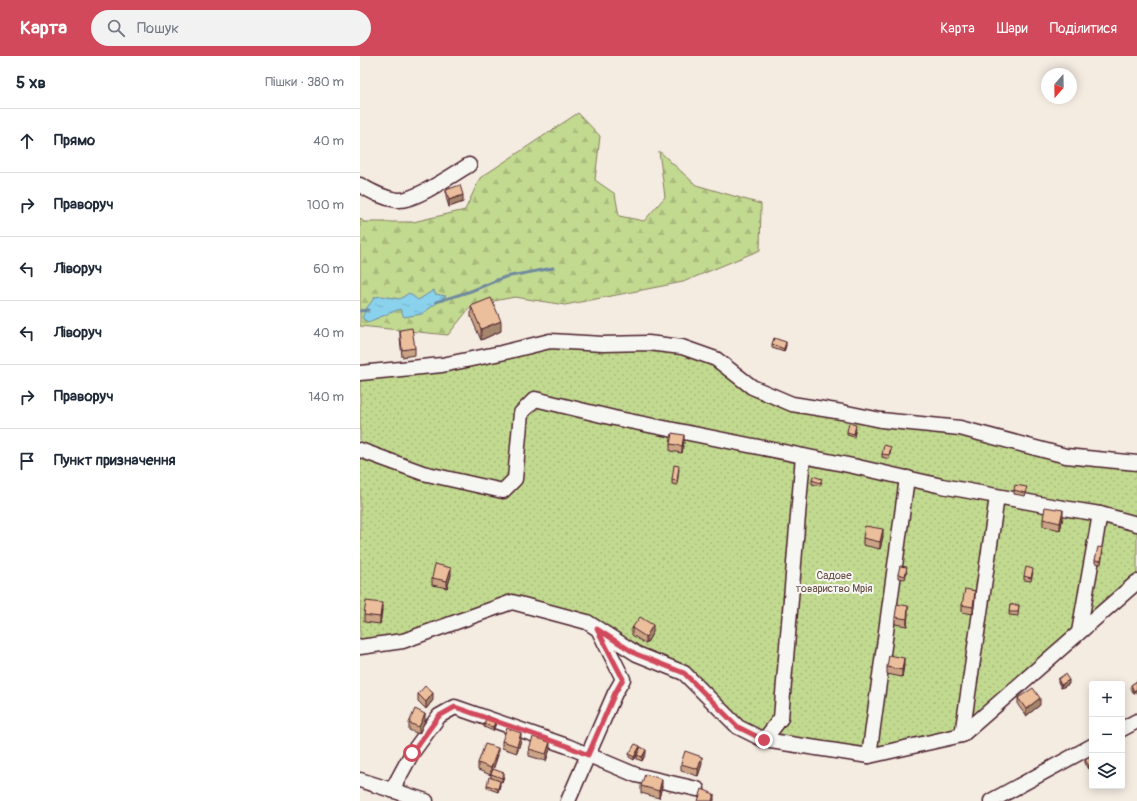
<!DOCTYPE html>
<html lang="uk">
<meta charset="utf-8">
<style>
:root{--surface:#fff;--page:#f2f2f3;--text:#1f2937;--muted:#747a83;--line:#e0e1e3;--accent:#d1495b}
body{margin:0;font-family:Pangolin,sans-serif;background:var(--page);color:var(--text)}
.controls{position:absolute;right:12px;bottom:12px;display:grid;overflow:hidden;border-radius:4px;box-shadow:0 2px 10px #0003}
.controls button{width:36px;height:36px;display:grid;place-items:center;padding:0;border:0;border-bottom:1px solid var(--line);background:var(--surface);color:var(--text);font:20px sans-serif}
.compass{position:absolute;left:681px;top:12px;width:36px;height:36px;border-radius:50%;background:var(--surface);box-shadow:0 2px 10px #0003;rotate:200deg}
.stop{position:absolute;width:12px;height:12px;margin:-9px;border:3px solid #d1495b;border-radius:50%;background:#fff}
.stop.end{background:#d1495b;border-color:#fff;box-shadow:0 1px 4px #0008}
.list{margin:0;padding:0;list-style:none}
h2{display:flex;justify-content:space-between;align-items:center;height:52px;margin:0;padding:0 16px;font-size:17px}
h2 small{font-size:13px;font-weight:400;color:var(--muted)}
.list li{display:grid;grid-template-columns:26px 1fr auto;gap:12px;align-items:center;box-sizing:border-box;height:64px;padding:0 16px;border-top:1px solid var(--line)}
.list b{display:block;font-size:15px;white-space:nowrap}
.list em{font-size:13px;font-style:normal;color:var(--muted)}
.icon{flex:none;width:22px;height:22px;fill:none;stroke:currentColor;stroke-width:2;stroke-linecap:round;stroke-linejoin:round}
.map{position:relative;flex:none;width:777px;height:745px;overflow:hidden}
header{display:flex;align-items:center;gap:24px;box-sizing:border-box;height:56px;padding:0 20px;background:var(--accent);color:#fff}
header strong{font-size:19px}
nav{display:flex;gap:22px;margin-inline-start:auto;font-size:14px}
.search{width:280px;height:36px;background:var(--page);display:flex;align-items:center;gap:10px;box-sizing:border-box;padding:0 14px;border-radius:22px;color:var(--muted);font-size:15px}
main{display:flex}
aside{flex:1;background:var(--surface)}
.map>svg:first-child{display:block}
</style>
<header>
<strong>Карта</strong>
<div class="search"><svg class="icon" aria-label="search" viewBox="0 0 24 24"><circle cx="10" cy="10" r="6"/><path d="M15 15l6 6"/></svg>Пошук</div>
<nav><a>Карта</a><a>Шари</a><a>Поділитися</a></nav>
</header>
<main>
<aside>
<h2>5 хв<small>Пішки · 380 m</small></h2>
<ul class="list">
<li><svg class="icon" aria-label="ahead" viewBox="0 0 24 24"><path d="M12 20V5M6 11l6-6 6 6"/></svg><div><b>Прямо</b></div><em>40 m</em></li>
<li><svg class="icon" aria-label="right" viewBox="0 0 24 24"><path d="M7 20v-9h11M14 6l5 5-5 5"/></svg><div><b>Праворуч</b></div><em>100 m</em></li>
<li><svg class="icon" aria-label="left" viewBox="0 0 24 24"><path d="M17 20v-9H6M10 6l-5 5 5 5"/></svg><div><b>Ліворуч</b></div><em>60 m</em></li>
<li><svg class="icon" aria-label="left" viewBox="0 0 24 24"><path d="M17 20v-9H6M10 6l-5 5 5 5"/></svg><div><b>Ліворуч</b></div><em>40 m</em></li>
<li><svg class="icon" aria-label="right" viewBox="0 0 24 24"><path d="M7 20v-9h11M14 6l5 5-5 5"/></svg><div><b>Праворуч</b></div><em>140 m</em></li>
<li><svg class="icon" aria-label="arrive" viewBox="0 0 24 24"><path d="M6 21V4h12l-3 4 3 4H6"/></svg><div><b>Пункт призначення</b></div></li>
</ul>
</aside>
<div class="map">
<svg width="777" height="745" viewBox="0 0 777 745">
<defs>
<pattern id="forest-firs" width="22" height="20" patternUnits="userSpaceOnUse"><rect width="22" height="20" fill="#c2d990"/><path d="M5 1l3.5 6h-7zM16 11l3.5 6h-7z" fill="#a8ba7c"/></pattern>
<pattern id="garden-dots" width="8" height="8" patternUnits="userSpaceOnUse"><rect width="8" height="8" fill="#c2d990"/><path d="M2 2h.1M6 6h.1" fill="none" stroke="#a8ba7c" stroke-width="1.8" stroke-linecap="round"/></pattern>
<pattern id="water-ripples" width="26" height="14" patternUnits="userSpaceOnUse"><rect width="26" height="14" fill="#8ad1ec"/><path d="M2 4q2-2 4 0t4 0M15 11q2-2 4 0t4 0" fill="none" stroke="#79b3cb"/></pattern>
</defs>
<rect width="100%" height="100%" fill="#f4ebe1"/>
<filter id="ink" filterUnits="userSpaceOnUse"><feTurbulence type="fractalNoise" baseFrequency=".025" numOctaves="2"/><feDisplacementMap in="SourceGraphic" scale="8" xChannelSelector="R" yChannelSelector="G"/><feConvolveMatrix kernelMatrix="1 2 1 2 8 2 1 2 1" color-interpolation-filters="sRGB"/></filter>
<g filter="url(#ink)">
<!-- forest -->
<polygon fill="url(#forest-firs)" stroke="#867c5e" points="218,57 240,80 235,124 255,138 259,160 284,165 305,141 299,95 336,129 401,148 400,194 323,226 205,249 155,241 112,249 88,279 0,270 0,162 4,166 53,166 105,154 120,122"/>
<!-- garden -->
<polygon fill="url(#garden-dots)" stroke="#867c5e" points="190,285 322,291 432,348 777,407 777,526 602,679 509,700 404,684 324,617 227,566 152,546 43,585 0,589 0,317"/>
<!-- water -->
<polygon fill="url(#water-ripples)" stroke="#708a9f" points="74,234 75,238 86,240 62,258 44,261 40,253 8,266 2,262 6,253 15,241 22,240 40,243 49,237 58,244"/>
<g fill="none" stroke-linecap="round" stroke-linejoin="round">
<!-- stream -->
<g stroke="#708a9f" stroke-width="3">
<polyline points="76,246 111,235 145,221 193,212"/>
<polyline points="0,255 8,254"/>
</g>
<!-- minor casing -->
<g stroke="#4a1f2b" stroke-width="17">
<g id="minor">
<path d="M0,129C12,136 23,142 37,144C54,146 94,118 109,109"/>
<polyline points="0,317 82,309 141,297 190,285 243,288 288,287 322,291 356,303 392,331 432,348 482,356 521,364 600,372 706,400 777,407"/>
<polyline points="0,394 63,417 143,435 155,423 161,357 175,343 254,362 493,410 582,430 685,449 740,458 777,468"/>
<polyline points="719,576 740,458"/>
<polyline points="0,591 43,585 152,546 227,566 277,598 324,617 378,671 404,684 509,700 602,679 777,526"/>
<polyline points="762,673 777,665"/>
<polyline points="602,679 637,441"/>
<polyline points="404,684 421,662 443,400"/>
<polyline points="509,700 547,422"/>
<polyline points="0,724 66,745"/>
<polyline points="32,734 52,697 79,660 95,651 207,690 276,719 337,733"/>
<polyline points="208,745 255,637 263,623 238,573"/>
<polyline points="631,745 732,690"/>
</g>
</g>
<!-- minor -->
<use href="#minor" stroke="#f6f6f2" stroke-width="14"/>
</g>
<!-- wall -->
<g fill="#caa485" stroke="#4a1f2b">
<polygon points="86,134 103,146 89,151 86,141"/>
<polygon points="111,250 141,275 121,284 111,261"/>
<polygon points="40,274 55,292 55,299 42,301 40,281"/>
<polygon points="412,288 426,289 424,296 412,292"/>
<polygon points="496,372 494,381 487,379 487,376"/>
<polygon points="324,386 322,397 310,395 310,388"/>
<polygon points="531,394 529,403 522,401 522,398"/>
<polygon points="319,413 317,429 312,428 312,424"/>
<polygon points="452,424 462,426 460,430 452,428"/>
<polygon points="654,434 667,435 665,440 654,438"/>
<polygon points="703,461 700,474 683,470 683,463"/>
<polygon points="523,480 520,493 503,489 503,482"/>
<polygon points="743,496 741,508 735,507 735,504"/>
<polygon points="547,515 545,523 538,522 538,518"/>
<polygon points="673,516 671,525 664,524 664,520"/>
<polygon points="91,519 87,532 72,529 72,522"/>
<polygon points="615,542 613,558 602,556 602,549"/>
<polygon points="650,549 659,549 658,560 649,559"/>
<polygon points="22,554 20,568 4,566 4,559"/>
<polygon points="548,557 547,570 535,568 535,561"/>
<polygon points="272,572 293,576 286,588 272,579"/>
<polygon points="544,609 542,621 527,618 527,611"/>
<polygon points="698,623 709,628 701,632 698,626"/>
<polygon points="777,625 777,637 774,638 771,632 771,629"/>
<polygon points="58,638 73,644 66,653 58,645"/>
<polygon points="658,642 680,649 666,660 658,649"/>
<polygon points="65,665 59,678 49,674 49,667"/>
<polygon points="136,667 133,675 124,671 124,668"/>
<polygon points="161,684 157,697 142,692 142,685"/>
<polygon points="169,693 190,693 186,705 169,700"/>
<polygon points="280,694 286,697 282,705 277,703 277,699 279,697 274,704 269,701 269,698"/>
<polygon points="138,699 132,717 144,720 142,726 131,722 131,718 131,719 118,714 118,707"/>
<polygon points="732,700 729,713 725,707 725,704"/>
<polygon points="321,708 342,708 338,720 321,715"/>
<polygon points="127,729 140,729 138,736 127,732"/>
<polygon points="281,730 302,730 299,742 281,737"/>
</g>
<!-- shaded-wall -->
<g fill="#a4866c" stroke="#4a1f2b">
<polygon points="103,139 103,146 89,151 89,144"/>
<polygon points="141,265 141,275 121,284 121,273"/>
<polygon points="426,286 426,289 424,296 424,293"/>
<polygon points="324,379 324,386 322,397 322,390"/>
<polygon points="703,454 703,461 700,474 700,467"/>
<polygon points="523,473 523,480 520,493 520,486"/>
<polygon points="91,512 91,519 87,532 87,525"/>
<polygon points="615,535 615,542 613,558 613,551"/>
<polygon points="22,547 22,554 20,568 20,561"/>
<polygon points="548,550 548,557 547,570 547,563"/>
<polygon points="293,569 293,576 286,588 286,581"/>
<polygon points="544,602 544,609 542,621 542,614"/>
<polygon points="709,624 709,628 701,632 701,629"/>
<polygon points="777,633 777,637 774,638 774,635"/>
<polygon points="73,637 73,644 66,653 66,646"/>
<polygon points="680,642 680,649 666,660 666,653"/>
<polygon points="65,658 65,665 59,678 59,671"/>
<polygon points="136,664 136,667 133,675 133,671"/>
<polygon points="161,677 161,684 157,697 157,690"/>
<polygon points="190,686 190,693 186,705 186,698"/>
<polygon points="280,690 280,694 274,704 274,701"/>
<polygon points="138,692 138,699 131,719 131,712"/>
<polygon points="286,694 286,697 282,705 282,701"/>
<polygon points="342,701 342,708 338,720 338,713"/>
<polygon points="732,708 732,712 729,713 729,710"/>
<polygon points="144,717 144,720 142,726 142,722"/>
<polygon points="302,723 302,730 299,742 299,735"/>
<polygon points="140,725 140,729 138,736 138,733"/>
<polygon points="354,738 354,745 352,745"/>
</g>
<!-- building -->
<g fill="#ebbf9b" stroke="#4a1f2b">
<polygon points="100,129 103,139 89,144 86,134"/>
<polygon points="131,242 141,265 121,273 111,250"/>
<polygon points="52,272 55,292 42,294 40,274"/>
<polygon points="414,282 426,286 424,293 412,288"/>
<polygon points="489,367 496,369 494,378 487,376"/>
<polygon points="312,377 324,379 322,390 310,388"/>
<polygon points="524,389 531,391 529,399 522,398"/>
<polygon points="314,409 319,410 317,425 312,424"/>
<polygon points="453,420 462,423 460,427 452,424"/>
<polygon points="655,429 667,431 665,437 654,434"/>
<polygon points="685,451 703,454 700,467 683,463"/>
<polygon points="505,470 523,473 520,486 503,482"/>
<polygon points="738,491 743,492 741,505 735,504"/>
<polygon points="75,508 91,512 87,525 72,522"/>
<polygon points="540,510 547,511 545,520 538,518"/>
<polygon points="666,511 673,513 671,522 664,520"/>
<polygon points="605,533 615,535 613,551 602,549"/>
<polygon points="6,545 22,547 20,561 4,559"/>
<polygon points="537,548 548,550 547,563 535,561"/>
<polygon points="650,549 659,549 658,556 649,556"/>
<polygon points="280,561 293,569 286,581 272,572"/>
<polygon points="529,599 544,602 542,614 527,611"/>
<polygon points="705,618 709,624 701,629 698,623"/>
<polygon points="777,625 777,633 774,635 771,629"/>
<polygon points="65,630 73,637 66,646 58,638"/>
<polygon points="673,632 680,642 666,653 658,642"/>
<polygon points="55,653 65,658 59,671 49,667"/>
<polygon points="127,660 136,664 133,671 124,668"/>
<polygon points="147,672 161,677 157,690 142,685"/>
<polygon points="173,681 190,686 186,698 169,693"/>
<polygon points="125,688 138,692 131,712 118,707"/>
<polygon points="275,688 280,690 274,701 269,698"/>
<polygon points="281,691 286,694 282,701 277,699"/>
<polygon points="325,695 342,701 338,713 321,708"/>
<polygon points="732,700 732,708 729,710 725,704"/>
<polygon points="133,713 144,717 142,722 131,718"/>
<polygon points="285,718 302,723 299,735 281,730"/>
<polygon points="129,721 140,725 138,733 127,729"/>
<polygon points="342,733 354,738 352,745 338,745"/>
</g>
</g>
<g fill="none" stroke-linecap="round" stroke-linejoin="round" filter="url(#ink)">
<!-- route -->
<polyline stroke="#d1495b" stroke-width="5" points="52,697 79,660 95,651 207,690 228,699 255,637 263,623 237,573 276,598 324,617 378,671 404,684"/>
</g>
<g text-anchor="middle" stroke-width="4" stroke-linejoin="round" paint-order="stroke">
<!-- park labels -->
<g font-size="11" fill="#684e44" stroke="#f6f6f2">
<text x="474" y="523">Садове<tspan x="474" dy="13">товариство Мрія</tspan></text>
</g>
</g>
</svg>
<div class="controls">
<button>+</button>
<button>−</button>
<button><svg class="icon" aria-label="layers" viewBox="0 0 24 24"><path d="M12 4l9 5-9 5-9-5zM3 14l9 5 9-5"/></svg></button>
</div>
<svg class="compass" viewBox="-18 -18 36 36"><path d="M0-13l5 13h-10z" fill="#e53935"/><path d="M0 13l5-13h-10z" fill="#747a83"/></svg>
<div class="stop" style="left:52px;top:697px"></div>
<div class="stop end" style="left:404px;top:684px"></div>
</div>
</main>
